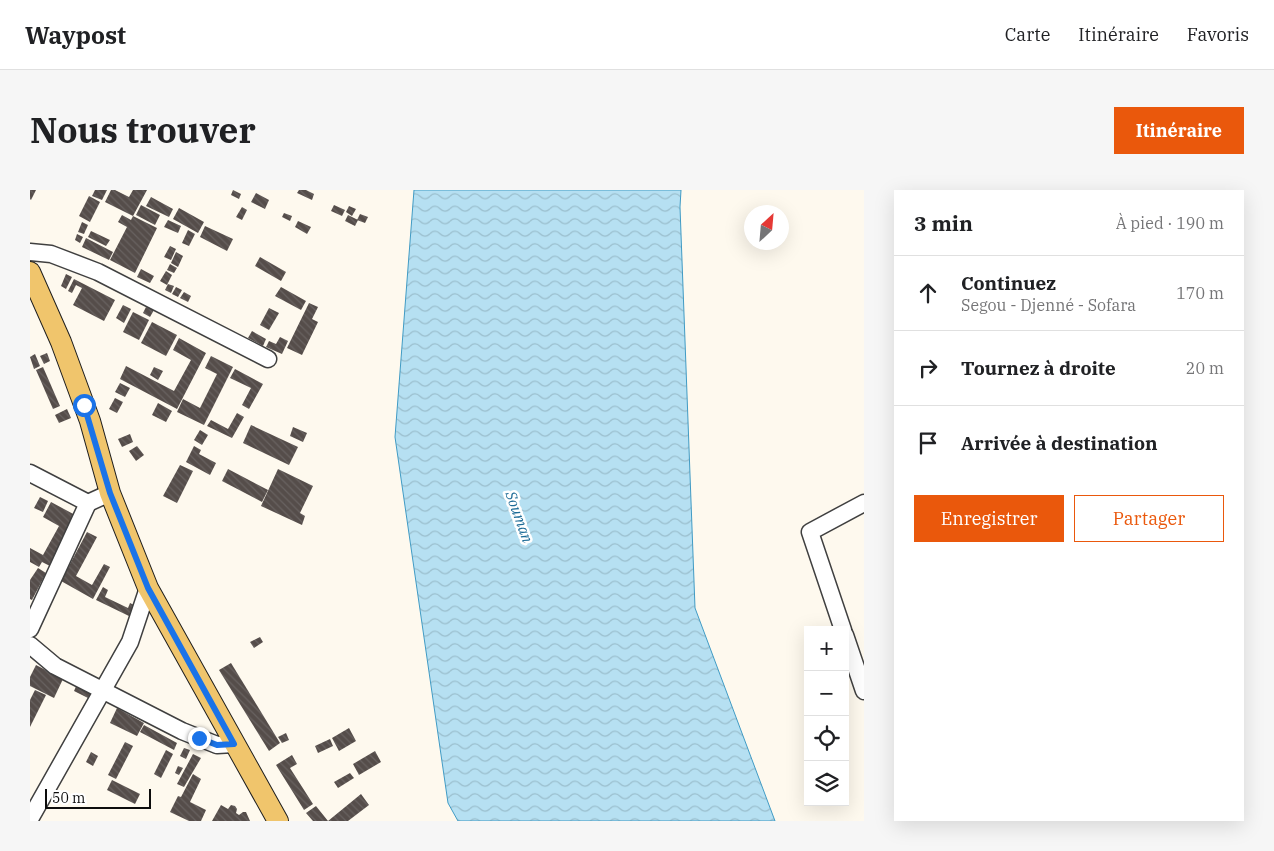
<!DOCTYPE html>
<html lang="fr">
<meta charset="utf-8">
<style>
:root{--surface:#fff;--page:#f6f6f6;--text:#202124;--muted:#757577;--line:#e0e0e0;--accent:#ea580c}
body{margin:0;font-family:"IBM Plex Serif",serif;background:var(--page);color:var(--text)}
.controls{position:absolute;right:15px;bottom:15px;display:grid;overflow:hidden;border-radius:0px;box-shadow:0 5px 20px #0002}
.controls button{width:45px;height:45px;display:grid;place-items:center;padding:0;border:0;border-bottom:1px solid var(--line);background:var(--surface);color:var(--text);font:25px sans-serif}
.compass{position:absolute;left:714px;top:15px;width:45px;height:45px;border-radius:50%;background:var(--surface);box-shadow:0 5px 20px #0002;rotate:26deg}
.scale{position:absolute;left:15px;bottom:12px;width:106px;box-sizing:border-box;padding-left:5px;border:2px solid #0d0d0d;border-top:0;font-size:14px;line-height:18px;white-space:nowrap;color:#0d0d0d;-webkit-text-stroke:4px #fff;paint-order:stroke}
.stop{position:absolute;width:15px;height:15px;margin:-11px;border:4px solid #1a73e8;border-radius:50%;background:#fff}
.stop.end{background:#1a73e8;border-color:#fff;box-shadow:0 1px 5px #0008}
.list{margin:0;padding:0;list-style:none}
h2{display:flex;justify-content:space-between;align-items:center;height:65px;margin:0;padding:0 20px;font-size:21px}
h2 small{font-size:16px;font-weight:400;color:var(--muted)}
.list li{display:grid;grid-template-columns:32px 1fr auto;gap:15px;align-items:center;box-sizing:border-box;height:75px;padding:0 20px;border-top:1px solid var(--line)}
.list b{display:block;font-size:19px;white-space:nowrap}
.list p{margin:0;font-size:16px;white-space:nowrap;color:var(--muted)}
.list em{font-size:16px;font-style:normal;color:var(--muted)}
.actions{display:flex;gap:10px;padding:15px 20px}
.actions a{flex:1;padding:11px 0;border:1px solid var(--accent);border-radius:0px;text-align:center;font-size:18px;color:var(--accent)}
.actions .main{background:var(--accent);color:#fff}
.icon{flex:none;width:28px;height:28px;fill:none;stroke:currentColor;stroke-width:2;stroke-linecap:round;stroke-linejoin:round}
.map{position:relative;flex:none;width:834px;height:631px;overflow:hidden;border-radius:0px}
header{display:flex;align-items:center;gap:30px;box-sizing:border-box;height:70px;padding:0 25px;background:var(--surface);border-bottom:1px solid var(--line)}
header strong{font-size:24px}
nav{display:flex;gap:28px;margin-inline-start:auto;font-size:18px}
.intro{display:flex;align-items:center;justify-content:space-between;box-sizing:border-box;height:120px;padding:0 30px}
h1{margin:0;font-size:35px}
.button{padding:12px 22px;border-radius:0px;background:var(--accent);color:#fff;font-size:18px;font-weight:700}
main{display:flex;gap:30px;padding:0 30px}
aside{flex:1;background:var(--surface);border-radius:0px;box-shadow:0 5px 20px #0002}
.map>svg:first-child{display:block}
</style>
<header>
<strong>Waypost</strong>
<nav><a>Carte</a><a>Itinéraire</a><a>Favoris</a></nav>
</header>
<div class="intro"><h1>Nous trouver</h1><a class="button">Itinéraire</a></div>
<main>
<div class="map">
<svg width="834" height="631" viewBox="0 0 834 631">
<defs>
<pattern id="water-waves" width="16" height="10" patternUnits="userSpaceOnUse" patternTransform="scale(1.25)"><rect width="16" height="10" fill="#b6e0f2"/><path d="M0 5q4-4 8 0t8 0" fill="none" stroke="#9bbfce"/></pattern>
<pattern id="building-back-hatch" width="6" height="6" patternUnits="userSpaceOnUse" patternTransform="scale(1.25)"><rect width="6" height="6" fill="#554d4a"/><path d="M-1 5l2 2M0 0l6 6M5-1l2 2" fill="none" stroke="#686260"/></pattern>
</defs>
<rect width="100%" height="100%" fill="#fef9ee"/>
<!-- water -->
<polygon fill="url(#water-waves)" stroke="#419bc4" points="384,0 651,0 650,17 665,418 745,631 428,631 418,613 365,247"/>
<!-- building -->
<g fill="url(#building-back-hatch)">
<polygon points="0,0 6,0 1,10 0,9"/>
<polygon points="65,0 77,0 72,10 62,6"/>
<polygon points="81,0 85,0 99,7 103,0 117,0 103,26 75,12"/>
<polygon points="203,0 211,4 209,9 201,5"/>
<polygon points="269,0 276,0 284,4 282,10 267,3"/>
<polygon points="226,3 239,10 235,19 221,12"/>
<polygon points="59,6 70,12 60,32 49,26"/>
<polygon points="121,7 143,19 139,27 116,16"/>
<polygon points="111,15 130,25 125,35 106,25"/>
<polygon points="304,15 315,20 312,26 301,21"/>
<polygon points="319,16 326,19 322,26 316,22"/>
<polygon points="212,17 217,20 212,30 206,27"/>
<polygon points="149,18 174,32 168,43 143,29"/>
<polygon points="254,23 262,26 260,31 252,27"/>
<polygon points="330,24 338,27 335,33 327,30"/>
<polygon points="92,25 101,30 103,26 127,38 105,83 80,70 97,37 88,32"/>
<polygon points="318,25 328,30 325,36 315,31"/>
<polygon points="138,30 151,36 148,43 134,37"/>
<polygon points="268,31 281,37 277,44 265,37"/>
<polygon points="52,32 58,35 54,44 48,42"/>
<polygon points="175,36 203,49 197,61 170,47"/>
<polygon points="158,40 165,44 159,56 152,53"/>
<polygon points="61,41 80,50 76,56 58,47"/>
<polygon points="47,44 53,47 50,53 45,50"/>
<polygon points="56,48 83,62 79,70 52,57"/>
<polygon points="140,56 146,59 141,70 134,67"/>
<polygon points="146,62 153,66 148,77 141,73"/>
<polygon points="230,67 256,82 251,91 225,76"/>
<polygon points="140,74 147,78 144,83 137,80"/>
<polygon points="111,79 124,86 120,93 107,87"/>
<polygon points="136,81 142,85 137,95 130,91"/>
<polygon points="36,84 42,87 36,99 31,96"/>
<polygon points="44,89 85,110 74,131 43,115 52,98 46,95 42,103 38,101"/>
<polygon points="138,94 144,96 141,103 135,100"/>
<polygon points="146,97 152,100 148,107 142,104"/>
<polygon points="251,97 276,111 271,120 245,106"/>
<polygon points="154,102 161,106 158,112 150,108"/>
<polygon points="279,113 288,117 282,129 288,132 272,165 257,158"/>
<polygon points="93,115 101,119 94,133 86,128"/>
<polygon points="116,117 124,120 120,127 113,123"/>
<polygon points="239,118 249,123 239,140 230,135"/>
<polygon points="103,122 119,130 109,150 93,142"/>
<polygon points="122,132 147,145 136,166 111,153"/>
<polygon points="222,141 236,149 233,156 218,148"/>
<polygon points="250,147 258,151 252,164 236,157 239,151 246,154"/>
<polygon points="149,148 176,163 147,219 90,189 96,176 144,201 161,170 143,160"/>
<polygon points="17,163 20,171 14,174 10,166"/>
<polygon points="5,164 10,176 4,179 0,167"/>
<polygon points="181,166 203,177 174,235 147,222 153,209 170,218 187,184 175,178"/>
<polygon points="13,177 30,216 23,219 6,180"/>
<polygon points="124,177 133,181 128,190 120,185"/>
<polygon points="205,179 233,194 219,219 212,215 221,198 200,188"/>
<polygon points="90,193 100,198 95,207 85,202"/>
<polygon points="85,208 93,212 87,223 79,219"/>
<polygon points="128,213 142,221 136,232 122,225"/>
<polygon points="37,219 41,228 29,233 25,225"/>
<polygon points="207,223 214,227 202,248 177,236 181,230 198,239"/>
<polygon points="221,235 268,257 259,275 213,253"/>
<polygon points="263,237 277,243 273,252 260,246"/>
<polygon points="170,240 178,245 172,255 164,250"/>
<polygon points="100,244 103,252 92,257 88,249"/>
<polygon points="107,256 114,265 106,271 99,261"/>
<polygon points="164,256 171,260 169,264 186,273 180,285 156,272"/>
<polygon points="150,275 163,281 147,313 133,306"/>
<polygon points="198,279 238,300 232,312 192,291"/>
<polygon points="248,279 283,296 270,323 275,326 272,335 231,316"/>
<polygon points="10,307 18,311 13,322 4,318"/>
<polygon points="21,312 47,326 20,376 12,372 9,377 0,372 0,358 13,365 29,336 13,327"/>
<polygon points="57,342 67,347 46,386 62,395 74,374 80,377 63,409 31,391"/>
<polygon points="8,378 16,383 2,410 0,409 0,390"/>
<polygon points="73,397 78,400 75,407 98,418 100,413 106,416 101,427 66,410"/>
<polygon points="230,447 233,452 224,458 220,452"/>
<polygon points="201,473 250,553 239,561 189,480"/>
<polygon points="6,475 33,489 24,508 0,496 0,487"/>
<polygon points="47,494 62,501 58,508 44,501"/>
<polygon points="5,500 16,505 0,537 0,510"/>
<polygon points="87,518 114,533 107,546 80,533"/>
<polygon points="114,535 147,553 144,560 110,542"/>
<polygon points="319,538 326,551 309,561 302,548"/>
<polygon points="256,543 259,550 252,553 248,547"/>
<polygon points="300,549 303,556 288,563 285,556"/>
<polygon points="95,552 103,556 86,589 78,585"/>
<polygon points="154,558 160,560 156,569 150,566"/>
<polygon points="136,560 143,564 131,588 124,584"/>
<polygon points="345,561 351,572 329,585 323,574"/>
<polygon points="61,562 68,566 63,576 56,572"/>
<polygon points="163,564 171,568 154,597 147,594"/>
<polygon points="262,565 267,574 260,578 283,614 274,620 246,575"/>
<polygon points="148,576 153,578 149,585 145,583"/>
<polygon points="320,583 324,588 308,598 304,592"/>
<polygon points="163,584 171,589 160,612 176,620 171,631 159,631 140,622 148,606 151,607"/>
<polygon points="82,590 110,604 105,614 77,600"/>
<polygon points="331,604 339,615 318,631 283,631 276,623 286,616 298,631"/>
<polygon points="191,615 198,619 201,615 205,616 207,619 206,623 209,625 213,622 216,622 220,631 182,631"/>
</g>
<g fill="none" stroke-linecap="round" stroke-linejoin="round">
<!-- minor casing -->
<g stroke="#404040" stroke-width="19">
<g id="minor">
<polyline points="0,62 21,64 68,82 238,169"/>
<polyline points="0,283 58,313 80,303"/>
<polyline points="0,439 58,313"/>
<polyline points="813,440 780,342 834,313"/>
<polyline points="815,445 834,501"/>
<polyline points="0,455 25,476 152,541 187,555 204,554"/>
<polyline points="0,629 100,452 118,398"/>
</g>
</g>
<!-- major casing -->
<g stroke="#1e1e1e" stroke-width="22">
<polyline id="major" points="0,82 31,152 60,231 80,303 118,398 248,631"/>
</g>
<!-- minor -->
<use href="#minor" stroke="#fff" stroke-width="16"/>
<!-- major -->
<use href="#major" stroke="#f0c56c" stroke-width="20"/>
</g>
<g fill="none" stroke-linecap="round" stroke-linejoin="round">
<!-- route -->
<polyline stroke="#1a73e8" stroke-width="6" points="54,215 80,303 118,398 204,554 187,555 169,548"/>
</g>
<g text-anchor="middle" stroke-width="5" stroke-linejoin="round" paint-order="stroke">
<!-- water labels -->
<g font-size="15" font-style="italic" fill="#1e6c97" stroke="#fff">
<text transform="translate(489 327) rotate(70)" y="5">Souman</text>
</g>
</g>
</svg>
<div class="controls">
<button>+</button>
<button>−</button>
<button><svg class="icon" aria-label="locate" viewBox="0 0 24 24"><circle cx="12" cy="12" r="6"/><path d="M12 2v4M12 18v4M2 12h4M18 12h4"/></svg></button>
<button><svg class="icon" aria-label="layers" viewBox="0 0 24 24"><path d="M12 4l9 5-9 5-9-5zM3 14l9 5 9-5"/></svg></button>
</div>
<svg class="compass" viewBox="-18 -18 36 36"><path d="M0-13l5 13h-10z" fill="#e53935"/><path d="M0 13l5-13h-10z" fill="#757577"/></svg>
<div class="scale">50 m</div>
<div class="stop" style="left:54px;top:215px"></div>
<div class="stop end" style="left:169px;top:548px"></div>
</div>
<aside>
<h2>3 min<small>À pied · 190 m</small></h2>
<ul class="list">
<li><svg class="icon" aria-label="ahead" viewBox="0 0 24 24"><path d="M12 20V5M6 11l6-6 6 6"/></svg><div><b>Continuez</b><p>Segou - Djenné - Sofara</p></div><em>170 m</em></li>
<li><svg class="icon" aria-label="right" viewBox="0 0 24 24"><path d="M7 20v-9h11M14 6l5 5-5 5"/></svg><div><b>Tournez à droite</b></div><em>20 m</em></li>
<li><svg class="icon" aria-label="arrive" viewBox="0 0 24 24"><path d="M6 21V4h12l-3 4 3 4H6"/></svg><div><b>Arrivée à destination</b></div></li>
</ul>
<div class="actions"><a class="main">Enregistrer</a><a>Partager</a></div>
</aside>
</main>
